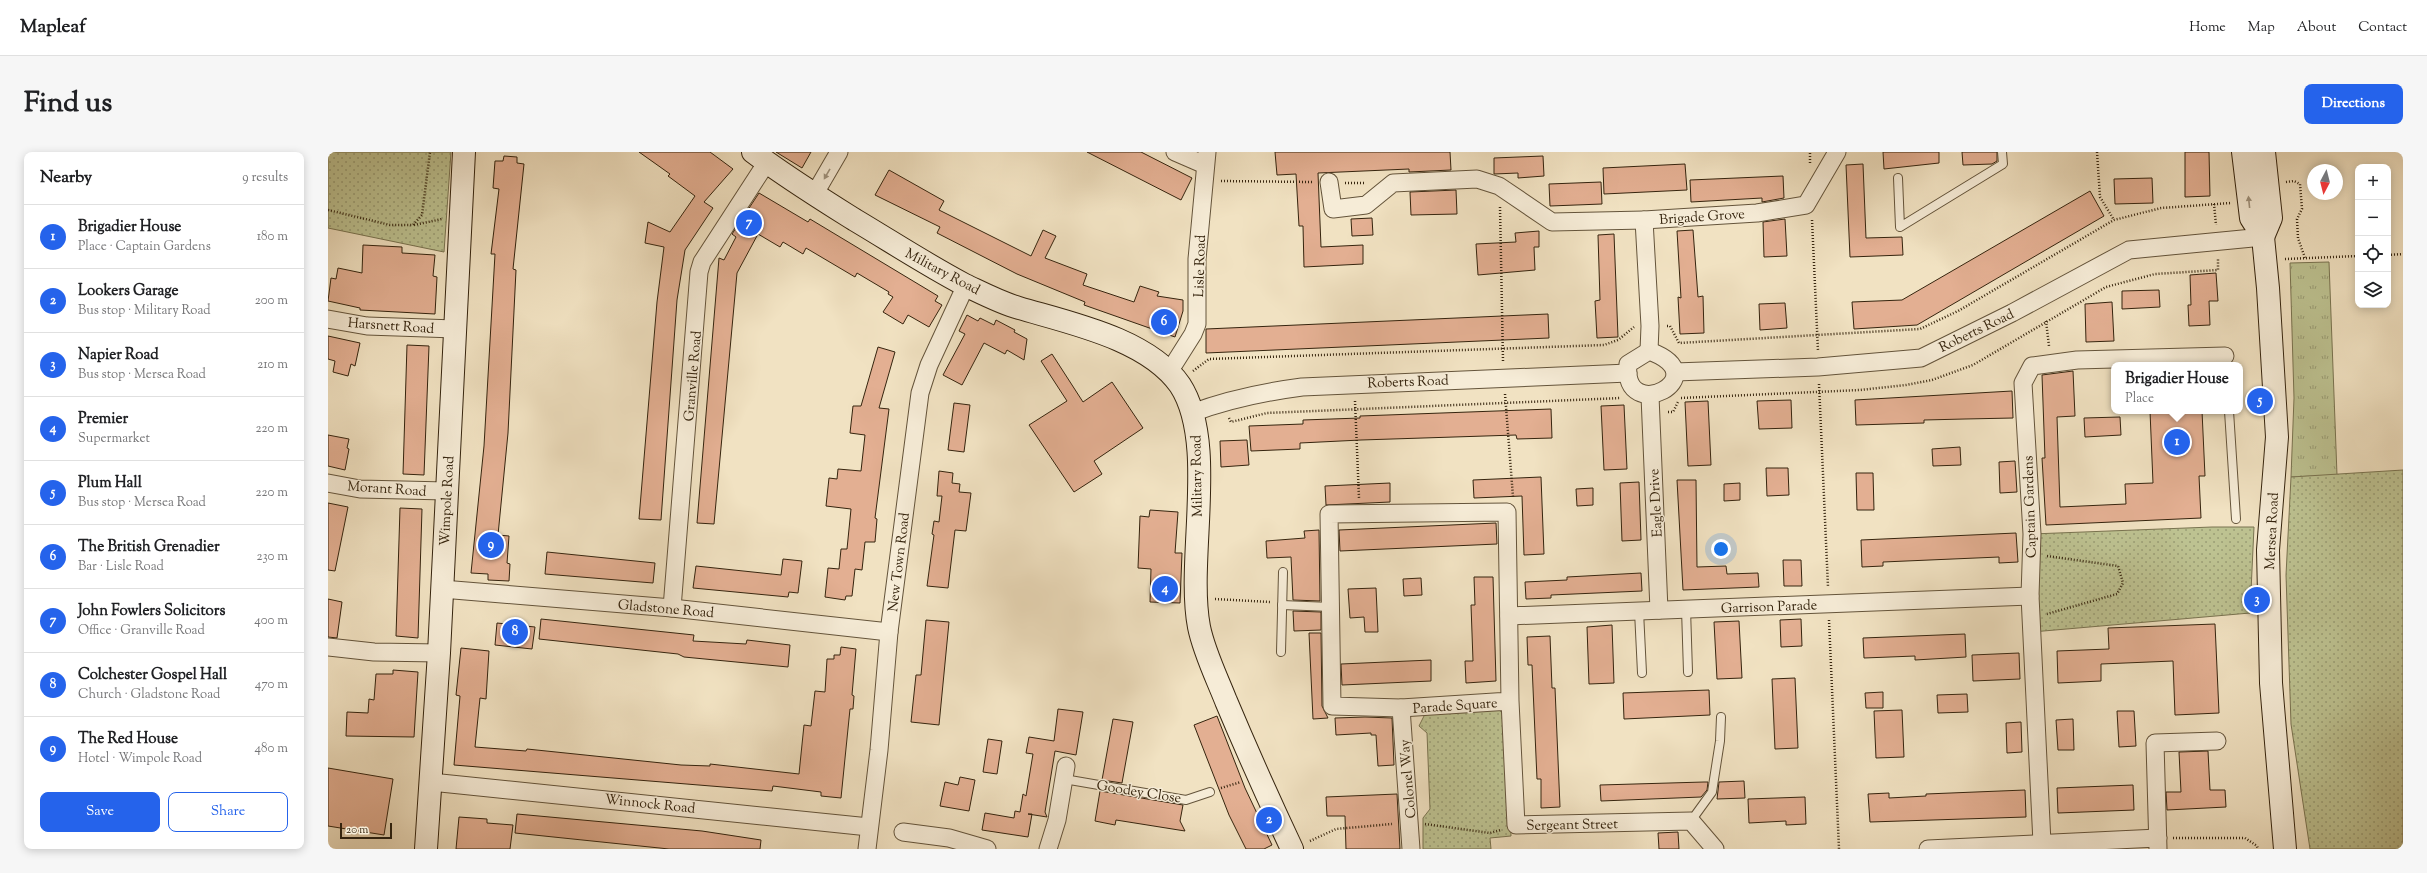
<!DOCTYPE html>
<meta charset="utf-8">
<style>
:root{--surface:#fff;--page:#f6f6f6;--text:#202124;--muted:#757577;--line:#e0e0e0;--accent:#2563eb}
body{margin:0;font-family:"Sorts Mill Goudy",serif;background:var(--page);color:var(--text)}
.controls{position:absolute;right:12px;top:12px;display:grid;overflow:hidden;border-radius:8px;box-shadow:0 2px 10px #0003}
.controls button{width:36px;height:36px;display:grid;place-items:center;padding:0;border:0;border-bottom:1px solid var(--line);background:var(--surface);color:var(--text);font:20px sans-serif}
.compass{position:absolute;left:1979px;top:12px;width:36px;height:36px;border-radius:50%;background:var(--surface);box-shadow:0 2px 10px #0003;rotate:187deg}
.scale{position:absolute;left:12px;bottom:10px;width:52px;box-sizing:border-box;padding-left:4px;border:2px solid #35240e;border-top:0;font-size:11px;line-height:14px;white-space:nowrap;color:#35240e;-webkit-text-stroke:3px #f6ecd7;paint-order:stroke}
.you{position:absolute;left:1393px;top:397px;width:14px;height:14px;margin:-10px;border:3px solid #fff;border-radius:50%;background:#1a73e8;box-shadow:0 0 0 6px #1a73e833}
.badge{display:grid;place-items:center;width:26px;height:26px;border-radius:50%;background:var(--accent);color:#fff;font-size:13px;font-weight:700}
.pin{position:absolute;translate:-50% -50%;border:2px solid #fff;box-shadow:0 1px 4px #0006}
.popup{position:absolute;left:1783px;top:210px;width:132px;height:52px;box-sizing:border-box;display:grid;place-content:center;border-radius:8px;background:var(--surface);filter:drop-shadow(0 1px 3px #0005);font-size:13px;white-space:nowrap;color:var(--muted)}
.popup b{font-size:15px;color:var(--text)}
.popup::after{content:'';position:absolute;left:50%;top:100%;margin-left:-8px;border:8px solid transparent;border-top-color:var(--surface)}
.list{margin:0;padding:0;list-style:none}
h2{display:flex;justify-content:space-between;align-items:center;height:52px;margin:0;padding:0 16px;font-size:17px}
h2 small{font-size:13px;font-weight:400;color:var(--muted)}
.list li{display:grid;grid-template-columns:26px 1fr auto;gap:12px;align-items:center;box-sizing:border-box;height:64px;padding:0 16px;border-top:1px solid var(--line)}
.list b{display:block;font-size:15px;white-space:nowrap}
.list p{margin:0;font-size:13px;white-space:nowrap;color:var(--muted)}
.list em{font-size:13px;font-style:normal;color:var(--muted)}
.actions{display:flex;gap:8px;padding:12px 16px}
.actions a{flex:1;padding:9px 0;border:1px solid var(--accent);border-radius:8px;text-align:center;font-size:14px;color:var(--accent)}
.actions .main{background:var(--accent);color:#fff}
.icon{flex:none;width:22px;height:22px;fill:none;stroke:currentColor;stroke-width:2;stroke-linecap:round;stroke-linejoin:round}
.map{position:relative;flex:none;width:2075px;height:697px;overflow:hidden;border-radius:8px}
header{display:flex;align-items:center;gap:24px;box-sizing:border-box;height:56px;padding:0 20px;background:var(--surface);border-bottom:1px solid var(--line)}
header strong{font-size:19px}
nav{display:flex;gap:22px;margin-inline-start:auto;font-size:14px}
.intro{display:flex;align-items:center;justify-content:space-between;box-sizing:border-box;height:96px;padding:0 24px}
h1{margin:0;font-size:28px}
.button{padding:10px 18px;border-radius:8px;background:var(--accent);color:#fff;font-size:14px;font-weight:700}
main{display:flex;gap:24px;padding:0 24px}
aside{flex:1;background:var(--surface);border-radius:8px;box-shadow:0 2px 10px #0003}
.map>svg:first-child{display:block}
</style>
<header>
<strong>Mapleaf</strong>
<nav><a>Home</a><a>Map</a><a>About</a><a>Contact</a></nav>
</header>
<div class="intro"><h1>Find us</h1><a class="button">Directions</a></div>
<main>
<aside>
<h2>Nearby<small>9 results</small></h2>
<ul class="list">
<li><span class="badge">1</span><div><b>Brigadier House</b><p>Place · Captain Gardens</p></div><em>180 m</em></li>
<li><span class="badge">2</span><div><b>Lookers Garage</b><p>Bus stop · Military Road</p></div><em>200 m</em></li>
<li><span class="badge">3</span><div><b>Napier Road</b><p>Bus stop · Mersea Road</p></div><em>210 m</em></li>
<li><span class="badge">4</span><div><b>Premier</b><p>Supermarket</p></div><em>220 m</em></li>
<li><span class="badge">5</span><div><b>Plum Hall</b><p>Bus stop · Mersea Road</p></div><em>220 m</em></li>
<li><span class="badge">6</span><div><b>The British Grenadier</b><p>Bar · Lisle Road</p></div><em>230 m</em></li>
<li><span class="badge">7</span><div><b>John Fowlers Solicitors</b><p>Office · Granville Road</p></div><em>400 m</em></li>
<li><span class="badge">8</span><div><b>Colchester Gospel Hall</b><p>Church · Gladstone Road</p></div><em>470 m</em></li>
<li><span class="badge">9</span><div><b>The Red House</b><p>Hotel · Wimpole Road</p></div><em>480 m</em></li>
</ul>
<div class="actions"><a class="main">Save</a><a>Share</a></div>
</aside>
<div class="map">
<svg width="2075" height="697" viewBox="0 0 2075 697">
<defs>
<pattern id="grass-tufts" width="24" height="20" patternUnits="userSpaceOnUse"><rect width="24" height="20" fill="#bdc291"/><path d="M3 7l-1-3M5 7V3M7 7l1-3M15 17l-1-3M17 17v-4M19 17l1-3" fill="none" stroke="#9a9d75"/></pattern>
<pattern id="park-dots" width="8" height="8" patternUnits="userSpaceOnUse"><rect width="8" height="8" fill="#bdc291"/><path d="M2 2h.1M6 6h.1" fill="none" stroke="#9a9d75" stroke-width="1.8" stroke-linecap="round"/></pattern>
</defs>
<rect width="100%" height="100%" fill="#f1e2c2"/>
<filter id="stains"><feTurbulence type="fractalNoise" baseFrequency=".005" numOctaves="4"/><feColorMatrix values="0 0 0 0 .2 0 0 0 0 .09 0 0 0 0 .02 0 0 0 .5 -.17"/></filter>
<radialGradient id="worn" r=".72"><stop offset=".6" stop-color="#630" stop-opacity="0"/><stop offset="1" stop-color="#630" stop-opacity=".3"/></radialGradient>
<!-- grass -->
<polygon fill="url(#grass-tufts)" stroke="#797350" points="2001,110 2009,323 1963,325 1966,246 1962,111"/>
<!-- park -->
<g fill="url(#park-dots)" stroke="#797350">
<polygon points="0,0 123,0 116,100 0,76"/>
<polygon points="2075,318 2075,697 1982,697 1963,572 1958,423 1963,325"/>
<polygon points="1884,375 1926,375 1922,461 1704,480 1704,382"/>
<polygon points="1170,557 1179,565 1183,684 1162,686 1163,697 1095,697 1095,666 1102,657 1099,581 1091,574 1098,560"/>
</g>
<!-- building -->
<g fill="#e3af92" stroke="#35240e">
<polygon points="311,0 382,0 405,17 376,50 385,56 357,98 349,148 333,368 311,367 329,150 336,95 317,91 320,70 342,80 367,44 340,24 342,22"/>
<polygon points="448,0 483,0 474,16"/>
<polygon points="759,0 813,0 864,26 853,48"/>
<polygon points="947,0 1122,0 1123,18 1081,20 1081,17 990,21 993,95 1035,93 1035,112 976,115 975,74 971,74 968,22 949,23"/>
<polygon points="1555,0 1611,0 1611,11 1556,17"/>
<polygon points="1634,0 1669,0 1669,9 1664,12 1635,13"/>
<polygon points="1857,0 1881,0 1882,44 1857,45"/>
<polygon points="176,4 189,5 189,11 196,12 185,117 188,118 180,281 170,383 181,384 179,411 182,412 181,429 160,428 160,422 143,421 156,294 167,102 163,102 171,37 165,36 167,9 175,9"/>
<polygon points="1215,4 1216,24 1190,26 1190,21 1166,22 1166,6"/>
<polygon points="1357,12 1359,38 1276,42 1275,16"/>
<polygon points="1535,12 1538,86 1574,85 1575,103 1522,105 1518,13"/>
<polygon points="561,18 616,49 611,58 703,104 715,78 728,84 717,106 759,122 755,133 806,150 812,134 831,140 829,144 855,148 855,159 847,185 756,153 757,150 689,122 609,81 612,75 547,43"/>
<polygon points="1455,24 1456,46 1434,50 1434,46 1363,50 1362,28"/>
<polygon points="1824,26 1825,51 1787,52 1786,27"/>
<polygon points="1273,30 1274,52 1222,54 1221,32"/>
<polygon points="1128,38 1129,62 1083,63 1082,40"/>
<polygon points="1762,39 1776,64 1589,173 1526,177 1524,150 1574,148"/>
<polygon points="431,41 480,70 482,67 610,144 607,149 614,153 601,175 580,163 575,172 555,160 565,145 560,142 561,140 529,121 527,125 478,96 475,102 455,90 452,95 430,82 409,121 386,372 369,371 391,106 396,108 408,85 404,82"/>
<polygon points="1044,66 1045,83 1024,84 1023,67"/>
<polygon points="1457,67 1459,104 1436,105 1435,70"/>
<polygon points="1365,78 1370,145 1375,144 1376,181 1352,182 1350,145 1353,146 1349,79"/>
<polygon points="1211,79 1211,95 1206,95 1207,118 1150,123 1148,92 1188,90 1187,81"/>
<polygon points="1286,82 1290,185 1269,186 1267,149 1272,148 1270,83"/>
<polygon points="35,93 74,95 74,101 107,103 105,124 109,125 107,162 32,158 32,156 0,149 3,126 8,127 10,116 34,121"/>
<polygon points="1888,121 1890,149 1881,149 1882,173 1861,174 1860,153 1863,153 1862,123"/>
<polygon points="1831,138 1832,155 1794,157 1794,139"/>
<polygon points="1784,150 1786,189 1758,190 1757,152"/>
<polygon points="1457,151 1459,176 1432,178 1431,152"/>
<polygon points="1220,162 1221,186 878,201 878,177"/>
<polygon points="639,163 650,169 652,166 666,173 668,168 687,178 686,180 699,187 696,208 679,198 677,202 656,191 634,233 615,223 637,182 631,179"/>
<polygon points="0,184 32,191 27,214 23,212 20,224 5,220 7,209 0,207"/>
<polygon points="79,193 101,194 96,323 75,322"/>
<polygon points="550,195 567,200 551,256 561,257 547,366 549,367 547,390 537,390 534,418 527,417 524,444 518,444 517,448 497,445 500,416 511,417 513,397 519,397 523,357 498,354 501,326 509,327 510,317 533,319 537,283 522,281 525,254 533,254"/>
<polygon points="724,202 755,250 784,230 815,276 766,309 774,322 746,340 701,273 739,249 713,209"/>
<polygon points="1745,219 1747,264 1729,265 1732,355 1798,352 1797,332 1825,331 1822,259 1874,259 1877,324 1871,324 1873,366 1718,373 1714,306 1717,306 1714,223"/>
<polygon points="1684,239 1685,266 1637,267 1596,268 1596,271 1528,273 1527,248"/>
<polygon points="1463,248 1464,276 1431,277 1429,249"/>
<polygon points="1380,249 1383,313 1360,314 1357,250"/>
<polygon points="626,251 642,253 636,300 620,298"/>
<polygon points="1296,253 1299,317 1276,318 1273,254"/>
<polygon points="1223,257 1224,286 1189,287 1188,283 1033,288 972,291 972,297 923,299 921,274 975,272 975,268 1032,266 1032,264"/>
<polygon points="1792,265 1793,283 1757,285 1756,266"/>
<polygon points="0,283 21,287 19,296 21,297 17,318 0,314"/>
<polygon points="919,288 921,313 893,315 892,289"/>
<polygon points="1632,295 1633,313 1605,314 1604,297"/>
<polygon points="1687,309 1689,340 1672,341 1671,310"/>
<polygon points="1438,316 1460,316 1461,343 1439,344"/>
<polygon points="611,319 625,321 624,331 632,332 631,340 643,341 638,379 627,378 620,436 599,434 606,383 604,382 606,369 611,370 614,344 609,344"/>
<polygon points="1528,321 1545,321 1546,358 1529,358"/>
<polygon points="1213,325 1216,402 1196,403 1194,344 1146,346 1145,328"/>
<polygon points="1349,328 1368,328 1369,415 1398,414 1399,422 1430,421 1431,435 1355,438"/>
<polygon points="1311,330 1313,388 1294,389 1292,331"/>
<polygon points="1062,331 1062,350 998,353 997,334"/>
<polygon points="1412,331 1412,348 1396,349 1396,332"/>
<polygon points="1265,336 1265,353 1249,354 1248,337"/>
<polygon points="0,351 20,355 7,419 0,418"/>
<polygon points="72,356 94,357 90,486 68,484"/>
<polygon points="822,358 850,360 847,401 854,401 852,451 822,450 823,417 810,416 812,364 821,365"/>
<polygon points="1168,371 1169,392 1012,399 1011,378"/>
<polygon points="991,378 992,449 965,448 963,405 939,406 938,389 977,386 976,379"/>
<polygon points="1688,381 1690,410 1671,411 1671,405 1555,410 1555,414 1534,415 1533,388"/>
<polygon points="219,400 327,411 325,431 217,422"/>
<polygon points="455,407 474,409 470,441 461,440 460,445 365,436 368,414 453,423"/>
<polygon points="1455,408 1473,408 1474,434 1456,434"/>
<polygon points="1313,421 1314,439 1223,443 1223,446 1198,447 1197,430 1239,428 1239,425"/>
<polygon points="1146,425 1165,425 1168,529 1138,531 1137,509 1145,509 1143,453 1147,453"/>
<polygon points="1093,426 1094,443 1076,444 1075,427"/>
<polygon points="1048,436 1050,480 1037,480 1036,465 1022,466 1020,437"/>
<polygon points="0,447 14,450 9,486 0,485"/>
<polygon points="965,459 993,460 993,478 966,479"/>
<polygon points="213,467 366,483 365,489 418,492 419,488 462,493 460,515 356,505 350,502 211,487"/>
<polygon points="1473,467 1474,494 1453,495 1452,468"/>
<polygon points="598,468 621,470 611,573 583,570 588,523 593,523"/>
<polygon points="1411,469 1414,526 1389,527 1386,470"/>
<polygon points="169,471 207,475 204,497 167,493"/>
<polygon points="1887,472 1891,561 1847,563 1845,509 1773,512 1773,529 1730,531 1729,499 1781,497 1780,476"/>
<polygon points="1284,473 1286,531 1261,532 1259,475"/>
<polygon points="981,481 993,481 994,554 1000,566 985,567"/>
<polygon points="1637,482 1638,505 1587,508 1587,504 1536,506 1535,486"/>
<polygon points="1222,484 1224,536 1227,536 1232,655 1213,656 1213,627 1209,627 1204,513 1200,513 1199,485"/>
<polygon points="513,495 528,497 524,543 526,544 525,557 522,557 513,646 493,644 493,640 445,634 444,639 126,613 132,544 128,543 133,496 161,499 158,547 152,546 147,595 198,599 199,597 353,613 382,614 382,612 471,622 476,573 483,574 487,539 497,540 499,507 506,507 506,503 512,503"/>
<polygon points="1691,501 1692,527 1645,529 1644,503"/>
<polygon points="1103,508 1103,529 1014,533 1013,512"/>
<polygon points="65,518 90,520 86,585 18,584 19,560 40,561 41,547 46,548 48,522 65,522"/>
<polygon points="1467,526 1470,596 1447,597 1444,527"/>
<polygon points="1381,538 1382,563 1296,567 1295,541"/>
<polygon points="1555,540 1555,556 1538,556 1537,541"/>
<polygon points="1639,542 1640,560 1610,561 1609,543"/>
<polygon points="730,557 755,560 748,603 727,599 717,660 719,665 700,662 704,662 700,685 654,678 657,661 686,666 687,659 692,660 695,642 698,644 705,602 698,601 701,585 726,589"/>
<polygon points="1574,558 1576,605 1548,606 1546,559"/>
<polygon points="1789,559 1806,559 1808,594 1791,595"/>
<polygon points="889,564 917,636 944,693 936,697 918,697 901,663 866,573"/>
<polygon points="1037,565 1064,566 1066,613 1050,614 1048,583 1043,583 1043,581 1008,583 1007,566"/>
<polygon points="785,567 805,570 794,631 774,628"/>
<polygon points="1745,567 1746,598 1730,598 1728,568"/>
<polygon points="1693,570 1694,600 1679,601 1678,571"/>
<polygon points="660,587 674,589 669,622 655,620"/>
<polygon points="1880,599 1882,638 1897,638 1898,655 1839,658 1838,640 1853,640 1851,600"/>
<polygon points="0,616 65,627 56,683 0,674"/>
<polygon points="632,625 647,628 641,659 612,654 617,630 630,633"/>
<polygon points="1416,629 1417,646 1389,647 1391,630"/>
<polygon points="1376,630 1380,630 1379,638 1373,645 1273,649 1272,633"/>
<polygon points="1805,633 1806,658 1730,661 1729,636"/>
<polygon points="1697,638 1698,665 1542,670 1540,642 1561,641 1561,646 1598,644 1598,642"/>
<polygon points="772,639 855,653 852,669 857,679 788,668 787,673 767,669"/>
<polygon points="1069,642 1072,697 1018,697 1017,664 999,664 998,645"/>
<polygon points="1477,645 1478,672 1458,673 1458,669 1421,671 1420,647"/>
<polygon points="189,662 374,679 433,688 432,697 341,697 187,681"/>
<polygon points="131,665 159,667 159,671 185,673 182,697 128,697"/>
<polygon points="1350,680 1351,697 1331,697 1330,681"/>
</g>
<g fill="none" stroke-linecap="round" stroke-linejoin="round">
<!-- lane casing -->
<g stroke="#64543b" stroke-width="10">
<g id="lane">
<polyline points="1570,26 1572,75 1675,12 1674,0"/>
<polyline points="1901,259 1908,367"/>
<polyline points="954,453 1003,455"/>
<polyline points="1358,457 1360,520"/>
<polyline points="1311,459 1314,521"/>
<polyline points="953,500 955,420"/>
<polyline points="736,627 858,648 882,640"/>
<polyline points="1363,669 1384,640 1392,589 1393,565"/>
</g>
</g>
<!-- street casing -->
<g stroke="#64543b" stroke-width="19">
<g id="street">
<polyline points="847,0 877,13"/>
<polyline points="1001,30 1005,57 1038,53 1065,31 1149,27 1171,34 1224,70 1316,68"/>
<polyline points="486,43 511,0"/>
<polyline points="0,167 39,174 127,177"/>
<polyline points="1321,199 1322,174 1316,68 1429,61 1478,53 1509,0"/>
<path d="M1321,199C1392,224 1294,275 1300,212Z"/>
<polyline points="841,220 865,182 869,172 869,107 879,0"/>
<polyline points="1347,220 1490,215 1593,206 1684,161 1801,98 1935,85"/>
<polyline points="1322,244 1331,458"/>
<path d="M864,261C901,247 936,240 974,235L1300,221"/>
<polyline points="0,331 32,337 118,339"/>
<polyline points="114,437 344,456 561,480"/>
<polyline points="344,456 371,120 374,110 439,10"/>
<polyline points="1181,464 1702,444"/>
<polyline points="0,495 46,500 111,501"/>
<polyline points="1182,549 1073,556 1004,554 1001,362 1179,360 1182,549 1188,673 1363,669 1387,697"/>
<polyline points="1073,556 1083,697"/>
<polyline points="103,630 541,675"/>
<polyline points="575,680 621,686 659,697"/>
<polyline points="1714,691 1702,444 1704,382 1695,231 1704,214 1749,208 1897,204"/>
<polyline points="539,697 551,598 561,480 592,241 601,213 638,133"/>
<polyline points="720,697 729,668 738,614"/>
<polyline points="1600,697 1830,686"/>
<polyline points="1830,697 1827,591 1889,589"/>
</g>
</g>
<!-- secondary casing -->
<g stroke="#35240e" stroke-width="24">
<g id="secondary">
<path d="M425,0C458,25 492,46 527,68C564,90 599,113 637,133C654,141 673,151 691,156C742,171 820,187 852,233C890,291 858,407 871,475C876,500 889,526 898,549C919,599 941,648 964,697"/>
<polyline points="1915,0 1923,66 1935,85 1940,136 1949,285 1940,398 1943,531 1957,697"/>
<polyline points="1935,85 1943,66 1936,0"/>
<polyline points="98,697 111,501 136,0"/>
</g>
</g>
<!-- path -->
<g stroke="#35240e" stroke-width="2.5" stroke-dasharray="1 2" stroke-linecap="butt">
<polyline points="1769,0 1772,45 1786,68"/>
<polyline points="1482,11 1482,0"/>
<polyline points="893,29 984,30"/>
<polyline points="1958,30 1966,29 1972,32 1974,57 1969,67 1970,86 1977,106"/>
<polyline points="1017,31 1038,31"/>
<polyline points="1886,52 1888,73"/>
<polyline points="1172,55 1175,209"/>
<polyline points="0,58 62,73 85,73 94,63 102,0"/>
<polyline points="1484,68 1490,199"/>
<polyline points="86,73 114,67"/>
<polyline points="2060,103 2075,102"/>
<polyline points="1957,107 2030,104"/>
<polyline points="1718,169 1721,194"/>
<polyline points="1339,174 1342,174 1351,191 1592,177 1630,159 1786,68 1833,56 1903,51"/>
<polyline points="865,219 881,207 1276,193 1290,188 1306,175"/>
<polyline points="1491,232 1500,435"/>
<polyline points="1177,242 1185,345"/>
<polyline points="1353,246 1532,238 1578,233 1604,228 1645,213 1778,135 1827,122 1890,118 1890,106"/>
<polyline points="1027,249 1031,346"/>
<polyline points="1340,260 1345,260 1350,250"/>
<polyline points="901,266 903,270 939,261 1293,246"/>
<polyline points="1719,404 1790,414 1795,431 1789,442 1719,462"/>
<polyline points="887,447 942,450"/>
<polyline points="1501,468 1511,697"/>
<polyline points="893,636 913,630"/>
<polyline points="1097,672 1162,681 1173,678"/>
<polyline points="1845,686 1917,686 1929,694 1930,697"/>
<polyline points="982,689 1008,677 1064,672"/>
</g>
<!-- lane -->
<use href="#lane" stroke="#f6ecd7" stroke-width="8"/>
<!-- street -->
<use href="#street" stroke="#f6ecd7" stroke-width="17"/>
<!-- secondary -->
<use href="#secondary" stroke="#f6ecd7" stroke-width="22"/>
</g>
<!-- one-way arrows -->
<defs><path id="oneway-solid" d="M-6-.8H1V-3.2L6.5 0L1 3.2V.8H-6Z"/></defs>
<g fill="#9f927d">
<use href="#oneway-solid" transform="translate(499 22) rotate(120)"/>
<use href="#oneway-solid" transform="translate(1921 50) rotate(-96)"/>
</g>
<g text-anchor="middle" stroke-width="3" stroke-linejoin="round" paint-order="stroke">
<!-- street labels -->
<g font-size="14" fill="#35240e" stroke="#f6ecd7">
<text transform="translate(1374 64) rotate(-4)" y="5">Brigade Grove</text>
<text transform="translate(871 114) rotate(-88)" y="5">Lisle Road</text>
<text transform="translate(615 119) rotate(28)" y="5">Military Road</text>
<text transform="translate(63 173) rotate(4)" y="5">Harsnett Road</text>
<text transform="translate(1648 178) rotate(-26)" y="5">Roberts Road</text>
<text transform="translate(364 224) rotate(-85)" y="5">Granville Road</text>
<text transform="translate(1080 229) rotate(-2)" y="5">Roberts Road</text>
<text transform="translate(868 324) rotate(-91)" y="5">Military Road</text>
<text transform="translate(59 336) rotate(4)" y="5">Morant Road</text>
<text transform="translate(118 349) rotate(-87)" y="5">Wimpole Road</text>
<text transform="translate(1327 351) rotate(-93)" y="5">Eagle Drive</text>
<text transform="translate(1701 355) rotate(-92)" y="5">Captain Gardens</text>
<text transform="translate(1943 379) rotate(-87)" y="5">Mersea Road</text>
<text transform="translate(570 410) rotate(-83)" y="5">New Town Road</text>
<text transform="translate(1441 454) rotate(-2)" y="5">Garrison Parade</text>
<text transform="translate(338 456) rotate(5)" y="5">Gladstone Road</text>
<text transform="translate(1127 553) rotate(-4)" y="5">Parade Square</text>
<text transform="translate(1079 627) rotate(-95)" y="5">Colonel Way</text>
<text transform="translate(811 639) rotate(9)" y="5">Goodey Close</text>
<text transform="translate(322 651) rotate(6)" y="5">Winnock Road</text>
<text transform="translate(1244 672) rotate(-1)" y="5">Sergeant Street</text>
</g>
</g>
<rect width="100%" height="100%" filter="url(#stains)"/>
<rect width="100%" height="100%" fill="url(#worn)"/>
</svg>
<div class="controls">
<button>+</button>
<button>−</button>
<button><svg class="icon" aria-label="locate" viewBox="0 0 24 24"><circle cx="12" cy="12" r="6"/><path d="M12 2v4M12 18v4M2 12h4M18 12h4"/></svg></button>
<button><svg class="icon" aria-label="layers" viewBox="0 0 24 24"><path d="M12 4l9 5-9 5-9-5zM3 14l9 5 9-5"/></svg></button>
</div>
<svg class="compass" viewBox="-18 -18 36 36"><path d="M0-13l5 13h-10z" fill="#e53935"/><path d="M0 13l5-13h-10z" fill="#757577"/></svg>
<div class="scale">20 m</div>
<div class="you"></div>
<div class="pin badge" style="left:1849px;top:290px">1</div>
<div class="popup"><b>Brigadier House</b>Place</div>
<div class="pin badge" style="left:941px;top:668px">2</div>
<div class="pin badge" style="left:1929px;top:448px">3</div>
<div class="pin badge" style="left:837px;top:437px">4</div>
<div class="pin badge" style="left:1932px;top:249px">5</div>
<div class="pin badge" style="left:836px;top:170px">6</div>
<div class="pin badge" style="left:421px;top:71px">7</div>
<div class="pin badge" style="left:187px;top:480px">8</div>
<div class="pin badge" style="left:163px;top:393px">9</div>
</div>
</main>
